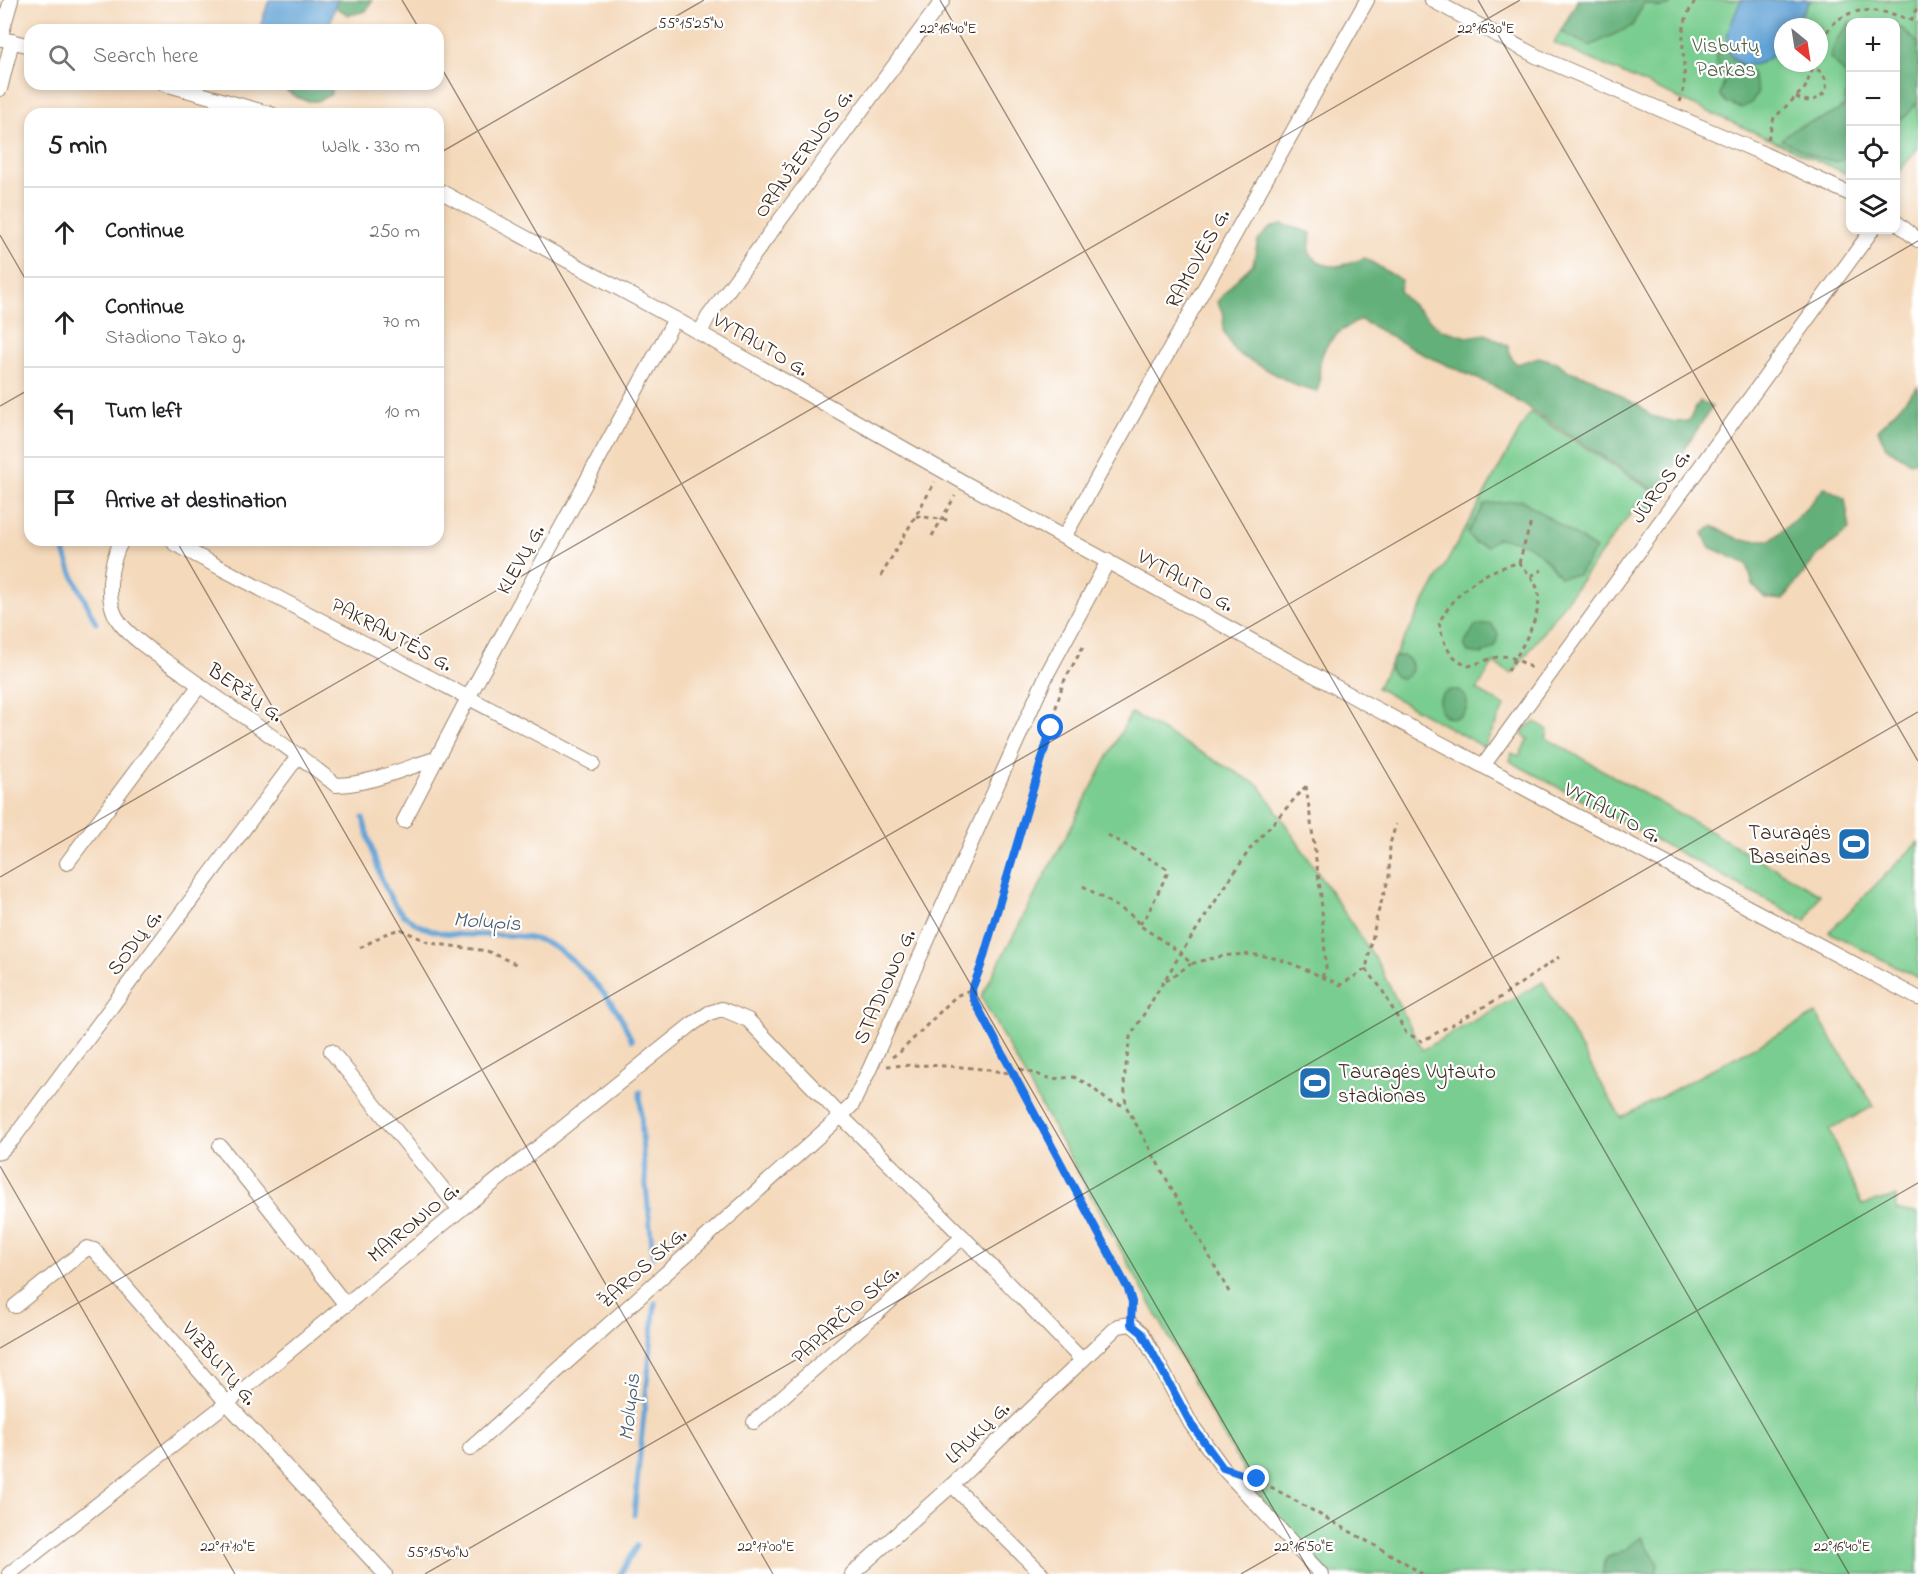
<!DOCTYPE html>
<meta charset="utf-8">
<style>
:root{--surface:#fff;--page:#f6f6f6;--text:#202124;--muted:#757577;--line:#e0e0e0}
body{margin:0;font-family:"Indie Flower",sans-serif;background:var(--page);color:var(--text)}
.controls{position:absolute;right:18px;top:18px;display:grid;overflow:hidden;border-radius:12px;box-shadow:0 3px 9px #0003}
.controls button{width:54px;height:54px;display:grid;place-items:center;padding:0;border:0;border-bottom:2px solid var(--line);background:var(--surface);color:var(--text);font:30px sans-serif}
.compass{position:absolute;left:1774px;top:18px;width:54px;height:54px;border-radius:50%;background:var(--surface);box-shadow:0 3px 9px #0003;rotate:150deg}
.stop{position:absolute;width:18px;height:18px;margin:-14px;border:4px solid #1a73e8;border-radius:50%;background:#fff}
.stop.end{background:#1a73e8;border-color:#fff;box-shadow:0 2px 6px #0008}
.list{margin:0;padding:0;list-style:none}
h2{display:flex;justify-content:space-between;align-items:center;height:78px;margin:0;padding:0 24px;font-size:26px}
h2 small{font-size:20px;font-weight:400;color:var(--muted)}
.list li{display:grid;grid-template-columns:39px 1fr auto;gap:18px;align-items:center;box-sizing:border-box;height:90px;padding:0 24px;border-top:2px solid var(--line)}
.list b{display:block;font-size:22px;white-space:nowrap}
.list p{margin:0;font-size:20px;white-space:nowrap;color:var(--muted)}
.list em{font-size:20px;font-style:normal;color:var(--muted)}
.icon{flex:none;width:33px;height:33px;fill:none;stroke:currentColor;stroke-width:2;stroke-linecap:round;stroke-linejoin:round}
.map{position:relative;flex:none;width:1918px;height:1574px;overflow:hidden}
.search{position:absolute;background:var(--surface);box-shadow:0 3px 9px #0003;left:24px;top:24px;width:420px;height:66px;display:flex;align-items:center;gap:15px;box-sizing:border-box;padding:0 21px;border-radius:18px;color:var(--muted);font-size:22px}
.panel{position:absolute;background:var(--surface);box-shadow:0 3px 9px #0003;left:24px;top:108px;width:420px;height:438px;border-radius:18px}
.map>svg:first-child{display:block}
</style>
<div class="map">
<svg width="1918" height="1574" viewBox="0 0 1918 1574">
<rect width="100%" height="100%" fill="#fff"/>
<filter id="ink" filterUnits="userSpaceOnUse"><feTurbulence type="fractalNoise" baseFrequency=".0167" numOctaves="2"/><feDisplacementMap in="SourceGraphic" scale="12" xChannelSelector="R" yChannelSelector="G"/><feConvolveMatrix kernelMatrix="1 2 1 2 8 2 1 2 1" color-interpolation-filters="sRGB"/></filter>
<filter id="wash" filterUnits="userSpaceOnUse"><feTurbulence type="fractalNoise" baseFrequency=".008" numOctaves="4" result="noise"/><feDisplacementMap in="SourceGraphic" scale="24" xChannelSelector="R" yChannelSelector="G"/><feGaussianBlur stdDeviation="1.35" result="paint"/><feColorMatrix in="noise" values="0 0 0 0 0 0 0 0 0 0 0 0 0 0 0 0 0 1.4 0 .05"/><feComposite in="paint" operator="in"/></filter>
<g filter="url(#wash)">
<rect width="100%" height="100%" fill="#f4d9bb"/>
<!-- green -->
<g fill="#7acd90" stroke="#5a7c57" stroke-width="1.5" fill-rule="evenodd">
<path d="M1578,0H1918V148L1896,176V22H1850V175L1554,43ZM1783,27H1819V63H1783Z"/>
<polygon points="1530,412 1656,493 1653,511 1639,502 1512,674 1493,663 1477,690 1505,706 1484,747 1377,688"/>
<polygon points="1131,713 1260,786 1376,960 1422,1050 1543,982 1621,1118 1816,1014 1874,1106 1829,1130 1862,1205 1896,1196 1896,1210 1918,1213 1918,1574 1330,1574 1281,1523 1261,1498 1223,1435 981,997"/>
<polygon points="1536,722 1548,730 1546,738 1820,894 1806,921 1515,764 1510,761 1512,753 1519,756 1528,739 1522,734 1527,726"/>
<polygon points="1918,842 1918,978 1829,932"/>
</g>
<!-- forest -->
<g fill="#63b07a" stroke="#4f6d4c" stroke-width="1.5">
<polygon points="337,0 372,0 366,11 349,15 335,7"/>
<polygon points="1578,0 1672,0 1669,6 1659,7 1644,3 1632,26 1590,46 1561,32"/>
<path d="M1850,23V156L1837,162L1819,158L1781,140C1792,127 1808,123 1824,118C1831,116 1838,110 1845,106L1847,76L1830,58L1836,40Z"/>
<polygon points="1896,27 1903,29 1918,43 1918,102 1906,116 1896,122"/>
<path d="M1724,44C1731,58 1736,65 1751,71L1758,92L1751,103L1741,108L1727,103L1720,95L1726,76L1716,64V52Z"/>
<path d="M281,84H331V94C327,96 321,100 317,101C304,103 288,94 281,84Z"/>
<path d="M1282,224L1311,233L1309,252C1324,274 1344,266 1365,258L1401,280L1400,292L1406,299L1440,329L1467,337L1486,334L1508,346L1512,359L1517,364L1539,357L1556,362L1569,371L1594,379L1625,399L1638,405L1651,416L1675,422L1688,421L1700,401L1712,407C1693,435 1676,464 1657,492L1496,387L1427,356L1361,320C1342,328 1323,341 1320,364C1318,375 1322,380 1317,392L1297,386L1236,353L1223,330L1224,315L1217,302L1235,281L1253,264L1258,240L1270,228Z"/>
<polygon points="1918,386 1918,460 1910,462 1886,447 1878,430"/>
<polygon points="1825,487 1845,499 1850,529 1816,557 1783,600 1765,598 1753,585 1747,564 1709,547 1703,533 1713,526 1740,540 1771,540 1800,515"/>
<path d="M1522,500L1596,549L1578,575L1560,577C1539,551 1532,541 1497,538L1487,546L1475,543L1467,533L1485,504Z"/>
<polygon points="1491,624 1498,634 1495,647 1482,654 1468,652 1464,645 1475,626"/>
<circle cx="1401" cy="667" r="11"/>
<circle cx="1453" cy="704" r="14"/>
<polygon points="1641,1537 1658,1564 1656,1574 1602,1574 1606,1558 1625,1550"/>
</g>
<!-- water -->
<g fill="#62a3d5" stroke="#4e667a" stroke-width="1.5">
<polygon points="269,0 337,0 328,30 259,30"/>
<path d="M1741,0H1811L1792,27H1783C1783,31 1784,37 1782,41C1772,66 1734,78 1727,45C1725,33 1737,11 1741,0Z"/>
</g>
<g fill="none" stroke-linecap="round" stroke-linejoin="round">
<!-- stream -->
<g stroke="#62a3d5" stroke-width="5">
<polyline points="60,540 71,571 96,623"/>
<path d="M363,818C372,847 380,889 400,911C439,953 502,922 549,944C570,954 605,992 617,1011C623,1020 627,1031 632,1040"/>
<polyline points="640,1092 643,1156 653,1256"/>
<polyline points="634,1515 655,1303"/>
<polyline points="620,1574 637,1546"/>
</g>
</g>
</g>
<g filter="url(#ink)">
<g fill="none" stroke-linecap="round" stroke-linejoin="round">
<!-- street casing -->
<g stroke="#98826c" stroke-width="16">
<g id="street">
<polyline points="1432,0 1536,56 1764,154 1850,194"/>
<polyline points="0,39 11,0"/>
<polyline points="3,39 30,46"/>
<polyline points="165,84 271,114"/>
<polyline points="0,89 12,41"/>
<polyline points="438,190 675,319 963,482 1365,703 1918,998"/>
<polyline points="1896,222 1918,240"/>
<polyline points="700,333 708,317 943,0"/>
<polyline points="1064,537 1367,0"/>
<path d="M122,540C110,562 103,601 120,623C134,641 165,660 184,674C235,711 287,745 336,785C370,784 403,769 435,759"/>
<polyline points="172,540 175,544 593,763"/>
<polyline points="1483,766 1872,230"/>
<polyline points="404,821 468,698 675,319"/>
<polyline points="67,863 200,685"/>
<polyline points="331,1051 460,1210"/>
<polyline points="220,1146 346,1305"/>
<polyline points="0,1152 13,1139 299,755"/>
<polyline points="15,1306 87,1248 94,1250 227,1403 385,1574"/>
<polyline points="1082,1360 963,1237 841,1116 852,1105 870,1068 1047,674 1108,561"/>
<polyline points="754,1422 963,1237"/>
<polyline points="952,1485 1042,1574"/>
<polyline points="9,1574 227,1403 460,1210 691,1025 709,1013 722,1009 748,1020 841,1116 470,1449"/>
<polyline points="852,1574 952,1485 1118,1326 1131,1324 1142,1333 1191,1424 1223,1468 1321,1574"/>
</g>
</g>
<!-- path -->
<g stroke="#98826c" stroke-width="3" stroke-dasharray="4.5 4.5" stroke-linecap="butt">
<polyline points="1911,21 1918,5"/>
<path d="M1819,48C1836,0 1878,6 1918,23"/>
<path d="M1796,97C1809,104 1816,101 1826,91C1827,79 1825,73 1814,68"/>
<path d="M1680,102C1693,68 1670,34 1696,0"/>
<polyline points="1768,139 1774,118 1805,88 1815,63"/>
<polyline points="916,516 948,520"/>
<polyline points="932,536 955,496"/>
<polyline points="1519,563 1531,522"/>
<polyline points="881,576 935,482"/>
<polyline points="1531,576 1542,570"/>
<polyline points="1083,647 1063,683 981,966 972,989 973,998 1128,1289 1132,1302 1132,1310"/>
<path d="M1508,671C1519,652 1540,619 1539,596C1538,583 1527,572 1519,563C1481,571 1459,589 1439,622C1444,645 1447,656 1469,666C1501,656 1504,649 1534,670"/>
<polyline points="1108,835 1166,868 1167,874 1147,915 1140,924"/>
<polyline points="1083,886 1134,917 1139,925 1181,953 1250,849 1306,786"/>
<polyline points="360,948 385,934 400,929 430,943 487,951 518,965"/>
<polyline points="1366,969 1381,988 1406,1033 1422,1041 1498,999 1559,957"/>
<polyline points="1322,977 1341,985 1366,969 1377,916 1389,877 1390,844 1396,824"/>
<polyline points="1166,981 1191,964"/>
<polyline points="892,1057 900,1052 956,996 972,989"/>
<path d="M887,1066C929,1064 973,1066 1014,1074L1020,1069L1052,1079L1074,1077L1089,1085L1108,1101L1126,1106"/>
<path d="M1229,1292L1126,1106L1124,1080L1130,1037L1181,953L1191,964C1246,947 1272,953 1322,977L1326,968L1321,896L1306,786"/>
<polyline points="1255,1478 1404,1562 1422,1574"/>
</g>
<!-- street -->
<use href="#street" stroke="#fff" stroke-width="14"/>
</g>
</g>
<g fill="none" stroke-linecap="round" stroke-linejoin="round" filter="url(#ink)">
<!-- route -->
<polyline stroke="#1a73e8" stroke-width="8" points="1051,728 981,966 972,989 973,998 1128,1289 1132,1302 1131,1324 1142,1333 1191,1424 1223,1468 1257,1479"/>
</g>
<!-- ticks -->
<path fill="none" stroke="#3b2a1e" stroke-width="1.5" stroke-opacity="0.45" d="M402,0L420,30M940,0L1849,1574M1478,0L1918,761M438,62L1311,1574M438,154L704,0M0,235L30,287M0,406L30,389M176,540L773,1574M0,877L1520,0M0,1166L235,1574M0,1348L1918,241M425,1574L1918,712M1241,1574L1918,1183"/>
<!-- icons -->
<defs>
<g id="stadium-square" transform="scale(1.725)"><rect x="-9" y="-9" width="18" height="18" rx="4" fill="#1f6fb2" stroke="#fff"/><path d="M0-5a6.5 5 0 1 0 0 10a6.5 5 0 1 0 0-10ZM-3.5-1.8h7v3.6h-7Z" fill="#fff"/></g>
</defs>
<g fill-rule="evenodd">
<use href="#stadium-square" x="1854" y="844"/>
<use href="#stadium-square" x="1315" y="1083"/>
</g>
<g text-anchor="middle" stroke-width="4.5" stroke-linejoin="round" paint-order="stroke">
<!-- park labels -->
<g font-size="21" fill="#516346" stroke="#fff">
<text x="1726" y="52">Visbutų<tspan x="1726" dy="24">Parkas</tspan></text>
</g>
<!-- street labels -->
<g font-size="21" fill="#3b2a1e" stroke="#fff">
<text transform="translate(803 153) rotate(-54)" y="7">ORANŽERIJOS G.</text>
<text transform="translate(1197 258) rotate(-61)" y="7">RAMOVĖS G.</text>
<text transform="translate(761 344) rotate(30)" y="7">VYTAUTO G.</text>
<text transform="translate(1660 486) rotate(-54)" y="7">JŪROS G.</text>
<text transform="translate(520 559) rotate(-61)" y="7">KLEVŲ G.</text>
<text transform="translate(1186 580) rotate(29)" y="7">VYTAUTO G.</text>
<text transform="translate(392 634) rotate(28)" y="7">PAKRANTĖS G.</text>
<text transform="translate(246 692) rotate(35)" y="7">BERŽŲ G.</text>
<text transform="translate(1613 812) rotate(28)" y="7">VYTAUTO G.</text>
<text transform="translate(134 942) rotate(-53)" y="7">SODŲ G.</text>
<text transform="translate(884 986) rotate(-66)" y="7">STADIONO G.</text>
<text transform="translate(413 1222) rotate(-40)" y="7">MAIRONIO G.</text>
<text transform="translate(642 1267) rotate(-42)" y="7">ŽAROS SKG.</text>
<text transform="translate(845 1314) rotate(-42)" y="7">PAPARČIO SKG.</text>
<text transform="translate(220 1363) rotate(49)" y="7">VIZBUTŲ G.</text>
<text transform="translate(977 1432) rotate(-44)" y="7">LAUKŲ G.</text>
</g>
<!-- poi labels -->
<g font-size="21" fill="#3b2a1e" stroke="#fff" text-anchor="end">
<text x="1831" y="839">Tauragės<tspan x="1831" dy="24">Baseinas</tspan></text>
<text x="1338" y="1078" text-anchor="start">Tauragės Vytauto<tspan x="1338" dy="24">stadionas</tspan></text>
</g>
<!-- water labels -->
<g font-size="22" font-style="italic" fill="#4d6070" stroke="#fff">
<text transform="translate(487 920) rotate(4)" y="8">Molupis</text>
<text transform="translate(628 1407) rotate(-84)" y="8">Molupis</text>
</g>
</g>
<g font-size="15" text-anchor="middle" fill="#3b2a1e" stroke="#fff" stroke-width="4.5" stroke-linejoin="round" paint-order="stroke">
<text x="691" y="28">55°15'25"N</text>
<text x="948" y="33">22°16'40"E</text>
<text x="1486" y="33">22°16'30"E</text>
<text x="228" y="1551">22°17'10"E</text>
<text x="766" y="1551">22°17'00"E</text>
<text x="1304" y="1551">22°16'50"E</text>
<text x="1842" y="1551">22°16'40"E</text>
<text x="438" y="1557">55°15'40"N</text>
</g>
</svg>
<div class="controls">
<button>+</button>
<button>−</button>
<button><svg class="icon" aria-label="locate" viewBox="0 0 24 24"><circle cx="12" cy="12" r="6"/><path d="M12 2v4M12 18v4M2 12h4M18 12h4"/></svg></button>
<button><svg class="icon" aria-label="layers" viewBox="0 0 24 24"><path d="M12 4l9 5-9 5-9-5zM3 14l9 5 9-5"/></svg></button>
</div>
<svg class="compass" viewBox="-18 -18 36 36"><path d="M0-13l5 13h-10z" fill="#e53935"/><path d="M0 13l5-13h-10z" fill="#757577"/></svg>
<div class="stop" style="left:1051px;top:728px"></div>
<div class="stop end" style="left:1257px;top:1479px"></div>
<div class="search"><svg class="icon" aria-label="search" viewBox="0 0 24 24"><circle cx="10" cy="10" r="6"/><path d="M15 15l6 6"/></svg>Search here</div>
<section class="panel">
<h2>5 min<small>Walk · 330 m</small></h2>
<ul class="list">
<li><svg class="icon" aria-label="ahead" viewBox="0 0 24 24"><path d="M12 20V5M6 11l6-6 6 6"/></svg><div><b>Continue</b></div><em>250 m</em></li>
<li><svg class="icon" aria-label="ahead" viewBox="0 0 24 24"><path d="M12 20V5M6 11l6-6 6 6"/></svg><div><b>Continue</b><p>Stadiono Tako g.</p></div><em>70 m</em></li>
<li><svg class="icon" aria-label="left" viewBox="0 0 24 24"><path d="M17 20v-9H6M10 6l-5 5 5 5"/></svg><div><b>Turn left</b></div><em>10 m</em></li>
<li><svg class="icon" aria-label="arrive" viewBox="0 0 24 24"><path d="M6 21V4h12l-3 4 3 4H6"/></svg><div><b>Arrive at destination</b></div></li>
</ul>
</section>
</div>
